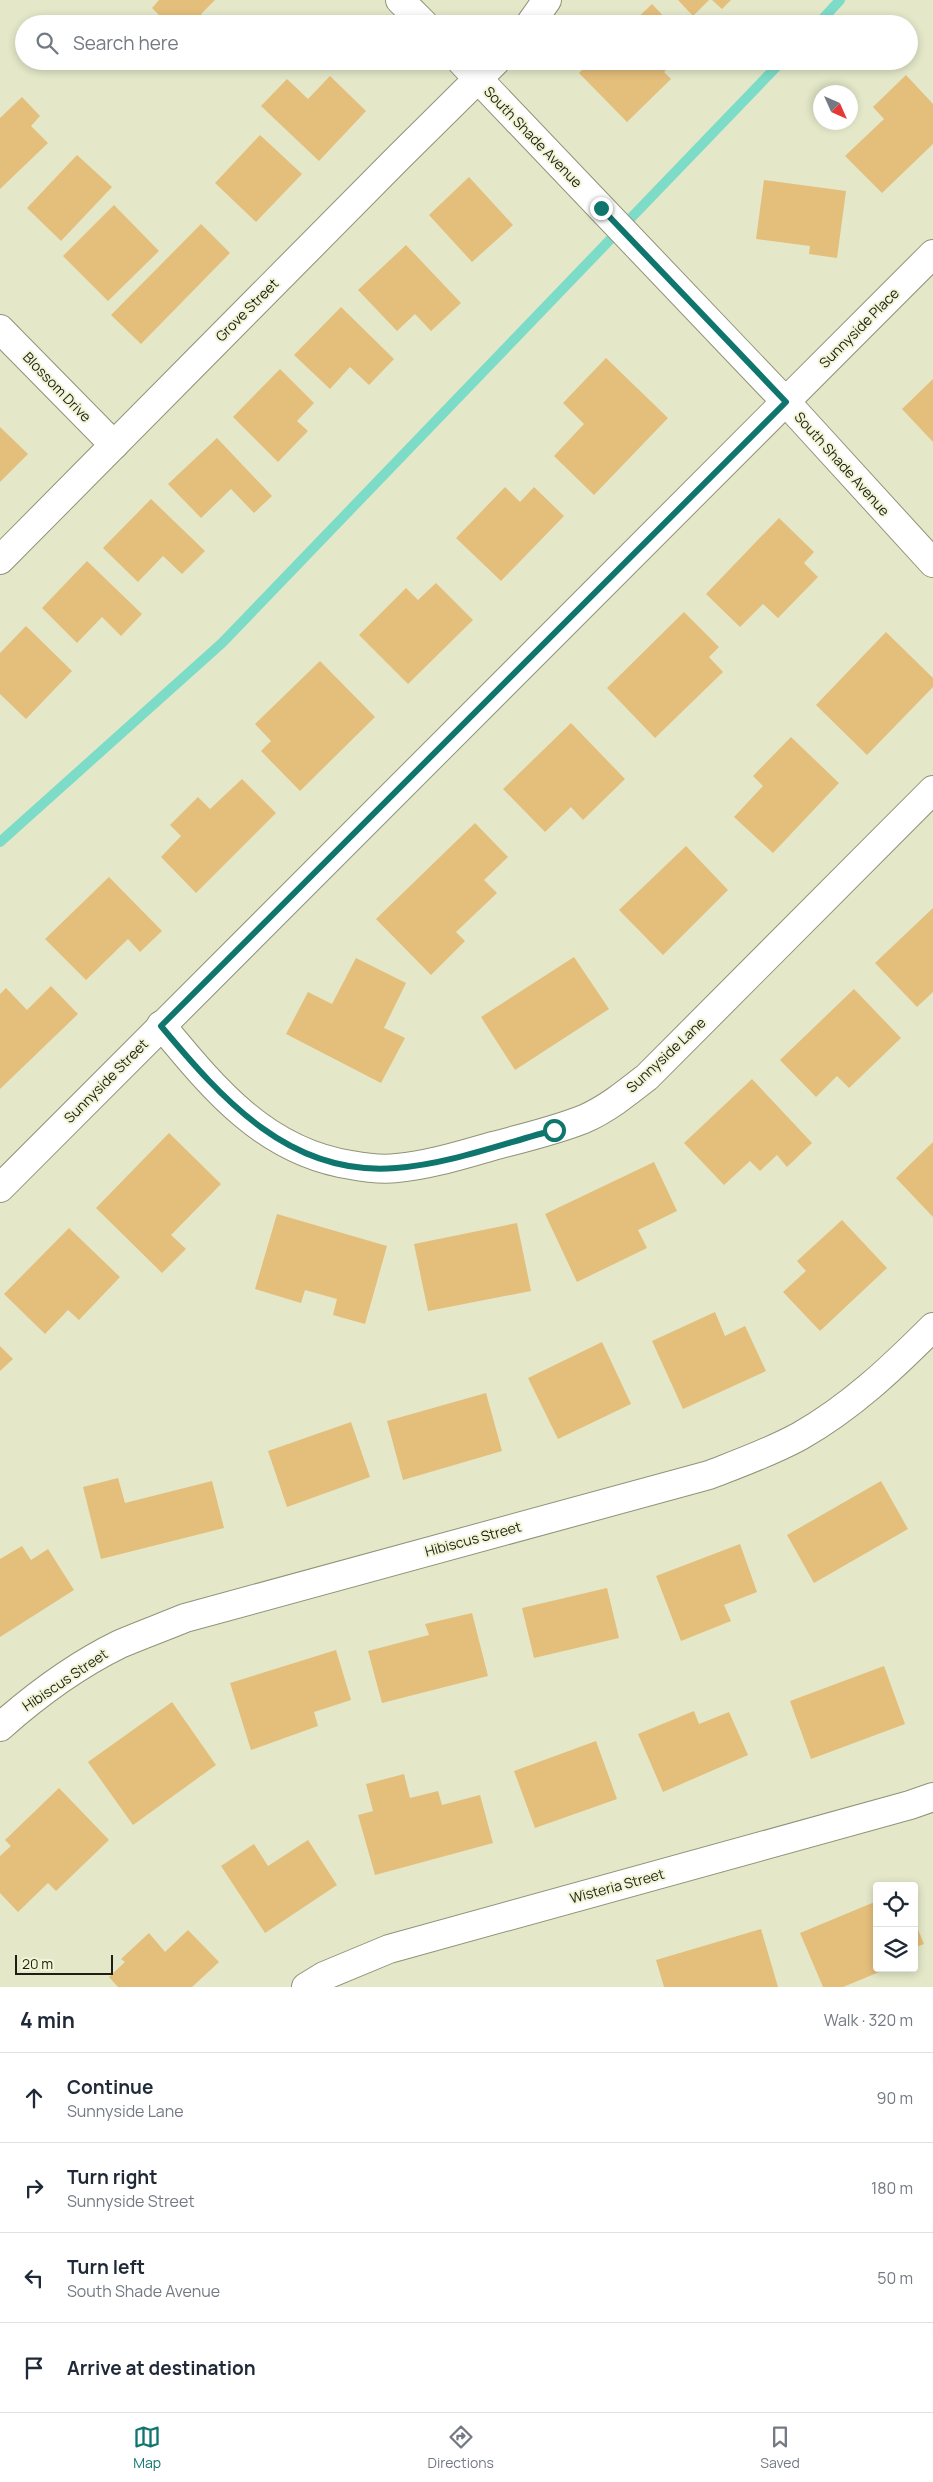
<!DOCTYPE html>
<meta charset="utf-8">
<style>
:root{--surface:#fff;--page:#f6f6f7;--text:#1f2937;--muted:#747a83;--line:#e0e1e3;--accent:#0f766e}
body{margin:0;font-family:Manrope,sans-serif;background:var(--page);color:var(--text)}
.controls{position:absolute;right:15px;bottom:15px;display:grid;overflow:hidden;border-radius:5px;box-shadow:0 2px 8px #0003}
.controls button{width:45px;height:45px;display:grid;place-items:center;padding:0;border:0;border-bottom:1px solid var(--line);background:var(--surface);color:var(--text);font:25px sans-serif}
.compass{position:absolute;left:813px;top:85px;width:45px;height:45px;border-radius:50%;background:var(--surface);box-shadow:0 2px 8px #0003;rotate:135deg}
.scale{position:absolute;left:15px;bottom:12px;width:98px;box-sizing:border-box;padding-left:5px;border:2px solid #1e1f14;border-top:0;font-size:14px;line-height:18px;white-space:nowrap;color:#1e1f14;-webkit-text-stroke:4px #f1f5d6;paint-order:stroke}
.stop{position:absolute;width:15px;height:15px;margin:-11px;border:4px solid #0f766e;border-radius:50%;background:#fff}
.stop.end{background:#0f766e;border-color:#fff;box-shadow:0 1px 5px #0008}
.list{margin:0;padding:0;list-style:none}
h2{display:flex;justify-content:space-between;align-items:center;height:65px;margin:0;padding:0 20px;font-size:21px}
h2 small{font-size:16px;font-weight:400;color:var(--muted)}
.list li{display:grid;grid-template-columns:32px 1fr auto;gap:15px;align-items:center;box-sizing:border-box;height:90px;padding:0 20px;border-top:1px solid var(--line)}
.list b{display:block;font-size:19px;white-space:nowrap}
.list p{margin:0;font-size:16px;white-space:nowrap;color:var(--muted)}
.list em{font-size:16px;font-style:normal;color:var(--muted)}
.icon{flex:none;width:28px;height:28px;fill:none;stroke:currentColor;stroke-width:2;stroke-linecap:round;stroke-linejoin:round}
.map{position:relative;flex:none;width:933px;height:1987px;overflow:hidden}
.search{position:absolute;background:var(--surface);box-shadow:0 2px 8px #0003;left:15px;right:15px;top:15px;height:55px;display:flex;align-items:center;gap:12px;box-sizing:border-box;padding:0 18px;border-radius:28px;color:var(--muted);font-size:19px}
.sheet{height:425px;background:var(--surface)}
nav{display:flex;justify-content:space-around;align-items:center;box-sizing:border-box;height:70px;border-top:1px solid var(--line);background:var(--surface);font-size:14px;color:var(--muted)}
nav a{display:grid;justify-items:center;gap:2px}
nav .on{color:var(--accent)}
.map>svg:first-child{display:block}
</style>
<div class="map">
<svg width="933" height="1987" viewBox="0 0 933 1987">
<rect width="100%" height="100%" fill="#e4e8c9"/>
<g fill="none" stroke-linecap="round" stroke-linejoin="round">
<!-- stream -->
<g stroke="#7ddcc8" stroke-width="10">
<polyline points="818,24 840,0"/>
<polyline points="0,842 222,643 782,61"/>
</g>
</g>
<!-- building -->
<g fill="#e4be7b">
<polygon points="159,0 215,0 201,14 211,24 168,24 152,8"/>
<polygon points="678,0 709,0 693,16"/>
<polygon points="712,0 731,0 722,9"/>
<polygon points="652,4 671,24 631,24"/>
<polygon points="591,61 676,61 664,72 671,79 627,122 579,73"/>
<polygon points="906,75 933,104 933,144 882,193 845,156 884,119 873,107"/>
<polygon points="330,76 366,111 319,161 261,106 287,79 308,99"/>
<polygon points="22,97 40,116 31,126 48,143 0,189 0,118"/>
<polygon points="260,135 302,174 256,222 215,183"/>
<polygon points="77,155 112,187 61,241 27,208"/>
<polygon points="469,177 513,225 472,262 429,215"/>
<polygon points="764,180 846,191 837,258 809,254 810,246 756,239"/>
<polygon points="114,205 159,251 108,301 63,256"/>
<polygon points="201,224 230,253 141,344 111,315"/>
<polygon points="406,245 461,303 431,331 415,314 397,331 358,290"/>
<polygon points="341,307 394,359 369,385 350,367 330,389 294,355"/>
<polygon points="606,358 668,418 594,495 554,456 584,424 563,403"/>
<polygon points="280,369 314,403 297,421 308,431 278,462 233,417"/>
<polygon points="933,379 933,442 902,409"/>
<polygon points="0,427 28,454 0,482"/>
<polygon points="217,438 272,496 254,513 231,489 201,518 168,484"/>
<polygon points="505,487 520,502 534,487 564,516 501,581 456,538"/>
<polygon points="151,499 205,551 182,574 163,556 138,582 103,548"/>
<polygon points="779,518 814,552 804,563 818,577 778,618 763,604 740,627 706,594"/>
<polygon points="87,561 142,614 121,636 102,617 77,643 42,608"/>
<polygon points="436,583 473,620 408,684 359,635 406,588 418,600"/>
<polygon points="684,612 719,647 709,657 723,672 655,738 607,688"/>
<polygon points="26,626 72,671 26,719 0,694 0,653"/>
<polygon points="886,632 933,678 933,687 867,755 816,705"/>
<polygon points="320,661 375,717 300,791 261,751 271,741 255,724"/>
<polygon points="571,723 625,779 583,820 571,807 545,832 503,789"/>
<polygon points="791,737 839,783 773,853 734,817 763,786 753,776"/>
<polygon points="242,779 276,813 196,893 161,857 181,836 170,825 198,797 210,809"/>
<polygon points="475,823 508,857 484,880 497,893 456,932 465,941 431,975 376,919"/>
<polygon points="686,846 728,890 663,955 619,910"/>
<polygon points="109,877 162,931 140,952 128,939 86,980 45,939"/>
<polygon points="933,908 933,992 917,1007 875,963"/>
<polygon points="574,957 609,1009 515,1070 481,1017"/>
<polygon points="356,958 406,983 384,1028 405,1038 381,1083 286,1034 308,992 332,1004"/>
<polygon points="51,986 78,1014 0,1089 0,994 6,988 27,1010"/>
<polygon points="854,989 901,1038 849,1088 837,1076 816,1097 780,1060"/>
<polygon points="752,1079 812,1143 787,1167 777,1155 760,1171 750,1161 724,1185 684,1143"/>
<polygon points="169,1133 221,1184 171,1235 186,1249 162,1273 96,1208"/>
<polygon points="933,1142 933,1217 896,1178"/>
<polygon points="654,1162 677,1211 638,1230 647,1248 577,1282 545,1214"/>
<polygon points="277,1214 387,1246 365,1324 333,1315 337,1299 305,1290 301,1303 255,1289"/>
<polygon points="842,1220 887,1268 820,1331 783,1292 806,1271 797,1261"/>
<polygon points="517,1223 531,1291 428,1311 414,1244"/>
<polygon points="69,1228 120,1277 79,1320 68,1310 45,1334 4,1294"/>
<polygon points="715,1312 725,1336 745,1326 766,1371 683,1409 652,1341"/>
<polygon points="602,1342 631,1404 558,1439 528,1378"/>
<polygon points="0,1346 13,1359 0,1371"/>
<polygon points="486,1393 502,1451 403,1480 387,1421"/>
<polygon points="351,1422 370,1477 287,1507 268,1451"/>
<polygon points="118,1478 125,1503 212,1481 224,1528 101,1559 83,1487"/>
<polygon points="881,1481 908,1529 814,1583 787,1535"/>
<polygon points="740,1544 757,1592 724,1605 731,1621 681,1641 656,1576"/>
<polygon points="22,1546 31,1560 48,1549 74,1590 0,1637 0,1559"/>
<polygon points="607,1588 619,1638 534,1658 522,1608"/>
<polygon points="472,1613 488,1676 382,1703 368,1651 429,1635 425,1624"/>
<polygon points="336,1650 351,1700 314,1712 318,1726 251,1750 230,1683"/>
<polygon points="884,1666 905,1724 811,1759 790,1701"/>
<polygon points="172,1702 216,1765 133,1825 88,1762"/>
<polygon points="694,1711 699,1724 729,1712 748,1755 663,1792 638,1734"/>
<polygon points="596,1741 617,1799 535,1828 514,1771"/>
<polygon points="404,1774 410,1798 438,1791 442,1805 480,1795 493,1843 375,1875 358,1815 373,1811 366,1784"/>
<polygon points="59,1788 109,1840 56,1891 48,1883 18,1912 0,1893 0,1856 11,1846 5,1840"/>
<polygon points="308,1840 337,1885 265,1933 221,1866 254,1844 268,1866"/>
<polygon points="877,1901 877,1968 889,1968 843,1987 823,1987 800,1933"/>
<polygon points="914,1920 924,1944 914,1948"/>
<polygon points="761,1929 778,1987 664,1987 656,1960"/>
<polygon points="188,1930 219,1962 192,1987 118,1987 109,1977 125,1962 121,1959 149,1933 165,1952"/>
</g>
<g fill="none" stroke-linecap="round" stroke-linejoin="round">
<!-- minor casing -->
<g stroke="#909377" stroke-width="30">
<g id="minor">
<polyline points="400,0 424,24"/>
<polyline points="530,24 547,0"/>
<polyline points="461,61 786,402 933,563"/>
<polyline points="0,329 114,445"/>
<polyline points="0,560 399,157 496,61"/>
<path d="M161,1025C214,1089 265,1152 351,1165C367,1168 381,1170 397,1168C430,1165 461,1155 493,1146C523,1138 554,1131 584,1119C607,1109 628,1092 647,1077L933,790"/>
<polyline points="0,1188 933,254"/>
<path d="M0,1727C36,1695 77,1665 120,1644C141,1635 163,1627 185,1618L709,1475C740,1463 771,1452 800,1436C851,1407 892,1368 933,1327"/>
<polyline points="306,1987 324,1976 389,1949 910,1805 933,1797"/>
</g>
</g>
<!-- minor -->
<use href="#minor" stroke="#fff" stroke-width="28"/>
</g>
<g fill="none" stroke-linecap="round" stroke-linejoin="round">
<!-- route -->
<path stroke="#0f766e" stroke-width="6" d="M554,1130C502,1144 449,1164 396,1168C290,1177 222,1099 161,1026L786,402L601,208"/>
</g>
<g text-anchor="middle" stroke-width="4" stroke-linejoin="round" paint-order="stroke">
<!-- street labels -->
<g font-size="14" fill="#1e1f14" stroke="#f1f5d6">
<text transform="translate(533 137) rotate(46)" y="5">South Shade Avenue</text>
<text transform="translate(247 310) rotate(-45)" y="5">Grove Street</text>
<text transform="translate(859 328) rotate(-45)" y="5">Sunnyside Place</text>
<text transform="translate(57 387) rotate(46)" y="5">Blossom Drive</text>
<text transform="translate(842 464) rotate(48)" y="5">South Shade Avenue</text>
<text transform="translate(666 1055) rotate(-43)" y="5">Sunnyside Lane</text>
<text transform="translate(106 1081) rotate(-45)" y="5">Sunnyside Street</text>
<text transform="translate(473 1539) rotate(-15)" y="5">Hibiscus Street</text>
<text transform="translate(65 1680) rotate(-34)" y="5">Hibiscus Street</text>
<text transform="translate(617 1886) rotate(-15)" y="5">Wisteria Street</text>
</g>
</g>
</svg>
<div class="controls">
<button><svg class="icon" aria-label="locate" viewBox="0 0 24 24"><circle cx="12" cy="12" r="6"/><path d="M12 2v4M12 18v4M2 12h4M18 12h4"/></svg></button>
<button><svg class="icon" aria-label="layers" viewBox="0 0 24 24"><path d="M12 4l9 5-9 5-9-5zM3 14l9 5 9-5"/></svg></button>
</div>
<svg class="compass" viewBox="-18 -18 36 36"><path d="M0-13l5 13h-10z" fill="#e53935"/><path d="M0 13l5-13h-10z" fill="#747a83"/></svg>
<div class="scale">20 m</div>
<div class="stop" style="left:554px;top:1130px"></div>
<div class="stop end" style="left:601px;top:208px"></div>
<div class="search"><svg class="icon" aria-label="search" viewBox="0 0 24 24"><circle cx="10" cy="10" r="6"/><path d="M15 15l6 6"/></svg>Search here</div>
</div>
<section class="sheet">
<h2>4 min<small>Walk · 320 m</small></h2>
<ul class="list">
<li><svg class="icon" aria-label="ahead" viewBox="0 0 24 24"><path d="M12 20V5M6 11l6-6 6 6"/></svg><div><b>Continue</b><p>Sunnyside Lane</p></div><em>90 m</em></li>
<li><svg class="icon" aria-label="right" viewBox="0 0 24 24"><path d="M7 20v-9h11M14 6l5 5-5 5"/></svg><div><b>Turn right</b><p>Sunnyside Street</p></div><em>180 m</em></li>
<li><svg class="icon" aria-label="left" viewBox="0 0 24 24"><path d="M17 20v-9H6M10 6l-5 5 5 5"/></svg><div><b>Turn left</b><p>South Shade Avenue</p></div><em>50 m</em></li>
<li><svg class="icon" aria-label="arrive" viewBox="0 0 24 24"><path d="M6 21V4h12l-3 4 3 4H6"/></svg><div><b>Arrive at destination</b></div></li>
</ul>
</section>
<nav>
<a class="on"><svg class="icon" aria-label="map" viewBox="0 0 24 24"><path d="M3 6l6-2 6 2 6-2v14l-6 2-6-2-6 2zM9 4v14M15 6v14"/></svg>Map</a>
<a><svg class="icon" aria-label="directions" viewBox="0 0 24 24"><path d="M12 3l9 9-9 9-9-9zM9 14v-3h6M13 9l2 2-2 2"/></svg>Directions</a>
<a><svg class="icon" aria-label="saved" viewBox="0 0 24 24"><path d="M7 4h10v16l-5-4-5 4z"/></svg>Saved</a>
</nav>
